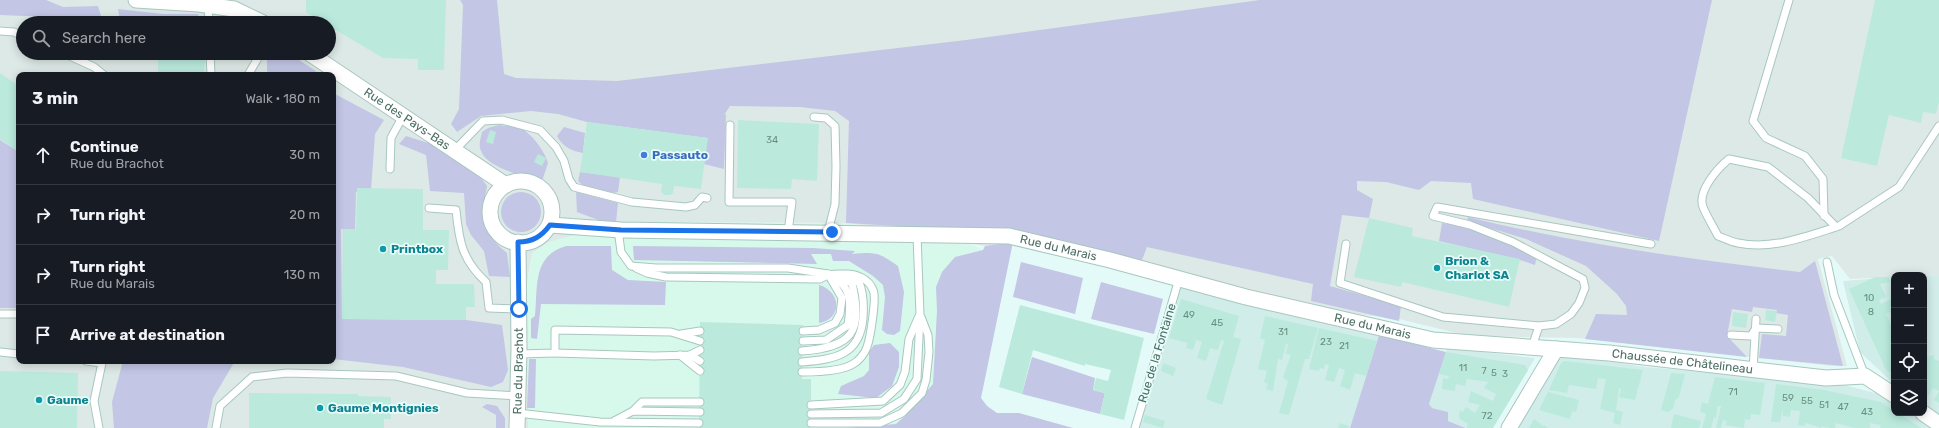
<!DOCTYPE html>
<meta charset="utf-8">
<style>
:root{--surface:#171b24;--page:#242831;--text:#f1f3f6;--muted:#9ea1a6;--line:#363941}
body{margin:0;font-family:Rubik,sans-serif;background:var(--page);color:var(--text)}
.controls{position:absolute;right:12px;bottom:12px;display:grid;overflow:hidden;border-radius:8px;box-shadow:0 2px 10px #0003}
.controls button{width:36px;height:36px;display:grid;place-items:center;padding:0;border:0;border-bottom:1px solid var(--line);background:var(--surface);color:var(--text);font:20px sans-serif}
.stop{position:absolute;width:12px;height:12px;margin:-9px;border:3px solid #1a73e8;border-radius:50%;background:#fff}
.stop.end{background:#1a73e8;border-color:#fff;box-shadow:0 1px 4px #0008}
.list{margin:0;padding:0;list-style:none}
h2{display:flex;justify-content:space-between;align-items:center;height:52px;margin:0;padding:0 16px;font-size:17px}
h2 small{font-size:13px;font-weight:400;color:var(--muted)}
.list li{display:grid;grid-template-columns:26px 1fr auto;gap:12px;align-items:center;box-sizing:border-box;height:60px;padding:0 16px;border-top:1px solid var(--line)}
.list b{display:block;font-size:15px;white-space:nowrap}
.list p{margin:0;font-size:13px;white-space:nowrap;color:var(--muted)}
.list em{font-size:13px;font-style:normal;color:var(--muted)}
.icon{flex:none;width:22px;height:22px;fill:none;stroke:currentColor;stroke-width:2;stroke-linecap:round;stroke-linejoin:round}
.map{position:relative;flex:none;width:1939px;height:428px;overflow:hidden}
.search{position:absolute;background:var(--surface);box-shadow:0 2px 10px #0003;left:16px;top:16px;width:320px;height:44px;display:flex;align-items:center;gap:10px;box-sizing:border-box;padding:0 14px;border-radius:22px;color:var(--muted);font-size:15px}
.panel{position:absolute;background:var(--surface);box-shadow:0 2px 10px #0003;left:16px;top:72px;width:320px;height:292px;border-radius:8px}
.map>svg:first-child{display:block}
</style>
<div class="map">
<svg width="1939" height="428" viewBox="0 0 1939 428">
<rect width="100%" height="100%" fill="#e3faf8"/>
<!-- residential -->
<g fill="#d0ede9">
<polygon points="1924,276 1939,276 1939,416 1924,408"/>
<polygon points="1894,277 1894,384 1860,352 1843,281"/>
<polygon points="1172,285 1379,335 1350,428 1137,428"/>
<polygon points="1447,348 1535,358 1493,428 1467,428 1448,421 1448,412 1432,408 1429,404"/>
<polygon points="1558,353 1645,367 1840,384 1879,394 1894,403 1894,413 1910,413 1934,428 1512,428"/>
</g>
<!-- commercial -->
<polygon fill="#d7f9ec" points="624,222 849,223 971,244 983,250 961,428 528,428 527,282 532,253 549,242"/>
<!-- industrial -->
<path fill="#dde9e7" fill-rule="evenodd" d="M0,0H1939V276L1894,275V277L1850,279L1832,256L1818,259L1847,366H1832L1578,338L1469,336L1395,318L1313,310L1013,242L985,246L849,223L624,222L549,242L532,253L527,282L528,428H0ZM23,23H329V53H23ZM19,75H333V361H19Z"/>
<!-- green -->
<g fill="#c3c6e5">
<polygon points="0,0 46,0 63,7 98,6 102,19 0,15"/>
<polygon points="460,0 497,0 504,74 516,78 617,81 966,40 1260,0 1712,0 1659,241 1473,199 1471,183 1431,181 1419,190 1386,182 1357,181 1357,190 1373,199 1369,218 1342,215 1330,286 1401,306 1399,321 1311,301 1313,284 1147,247 1142,260 1017,233 846,223 849,121 835,111 800,107 730,106 724,115 726,114 724,169 704,164 707,138 587,122 558,114 531,111 481,116 457,132 451,124 459,109 463,5"/>
<polygon points="118,9 163,14 198,14 201,23 120,21"/>
<polygon points="267,53 288,53 316,71 314,75 271,75 267,71"/>
<polygon points="333,93 384,120 375,134 371,190 356,192 355,231 341,229 342,319 466,320 502,325 508,370 503,382 491,387 403,367 333,359"/>
<path d="M499,125C505,126 512,126 518,127C530,131 545,151 548,163L542,181C526,177 487,168 481,151C478,145 481,137 482,132L488,128Z"/>
<path d="M564,127L585,133L583,153C571,151 562,146 557,136Z"/>
<path d="M406,136L438,146L479,175L487,186C481,220 480,230 507,253L510,277L489,276L484,251L471,235L466,224L464,193L430,191L426,155L399,144Z"/>
<polygon points="0,140 19,152 19,308 0,308"/>
<path d="M580,172L620,177L618,192C606,195 586,190 578,181Z"/>
<polygon points="576,192 618,203 616,222 609,224 577,212"/>
<circle cx="521" cy="212" r="20"/>
<path d="M1468,217C1577,244 1688,259 1800,272L1815,261L1843,366L1759,358L1762,334L1786,336L1788,315L1776,313L1777,310L1753,307L1752,312L1732,309L1727,336L1747,357L1585,339L1596,314L1627,315L1626,306L1617,294L1586,266L1526,239L1467,221Z"/>
<polygon points="1442,223 1461,226 1537,255 1535,265 1520,260 1439,241"/>
<polygon points="1013,242 981,398 987,406 997,413 1019,413 1073,428 845,428 896,424 906,415 933,384 937,311 936,287 942,272 955,257 983,250 985,246"/>
<path d="M566,246H611L612,270L628,280L666,282L665,305L541,304L537,339L531,338V319L535,316C538,287 532,256 566,246Z"/>
<path d="M633,246L813,248L855,251L852,254C876,252 878,252 898,266L904,292L900,331L894,335L887,334L882,330L885,297L883,285L873,276L849,261H833L831,254H811L817,264L634,260Z"/>
<polygon points="1021,262 1083,278 1075,314 1013,297"/>
<polygon points="1101,282 1163,299 1154,334 1091,319"/>
<path d="M819,285C841,291 843,319 819,323Z"/>
<polygon points="1379,335 1446,352 1429,404 1432,408 1448,412 1448,421 1466,428 1350,428"/>
<polygon points="890,343 899,352 899,367 892,386 876,398 838,394 841,386 864,376 869,370 869,352 874,345"/>
<polygon points="1032,357 1095,378 1093,390 1105,393 1100,414 1022,394"/>
<polygon points="529,359 536,359 535,408 527,408"/>
<polygon points="123,361 235,361 213,398 207,428 114,428 112,402"/>
<polygon points="487,404 497,406 505,418 505,428 496,428 496,415 482,407"/>
</g>
<!-- building -->
<g fill="#bbeadd">
<polygon points="306,0 446,0 444,70 418,70 418,59 383,58 329,26 329,23 324,23 306,12"/>
<polygon points="1875,0 1939,0 1939,102 1936,114 1923,112 1921,123 1889,115 1877,166 1841,158"/>
<polygon points="158,53 205,53 204,75 158,75"/>
<polygon points="0,73 19,86 19,152 0,139"/>
<polygon points="738,120 819,124 817,181 792,179 791,189 737,188"/>
<polygon points="587,122 708,138 701,189 674,186 673,193 670,195 664,195 661,191 662,184 580,172"/>
<polygon points="490,130 496,132 493,144 486,142"/>
<polygon points="538,154 546,158 542,166 534,162"/>
<polygon points="357,188 423,189 423,230 449,230 448,270 436,270 436,284 474,284 475,307 466,307 466,320 342,319 343,229 356,229"/>
<polygon points="1369,218 1413,228 1412,236 1520,259 1509,307 1402,282 1401,287 1354,277"/>
<polygon points="1875,277 1889,277 1890,282 1880,284 1886,297 1879,300 1881,304 1892,299 1894,305 1894,310 1886,314 1894,332 1894,375 1886,370 1849,289"/>
<polygon points="1181,299 1239,316 1233,337 1241,339 1222,405 1206,399 1224,341 1221,340 1218,350 1210,348 1206,361 1197,358 1202,342 1196,340 1193,350 1186,348 1188,343 1169,338"/>
<polygon points="1020,305 1144,338 1124,420 1100,414 1105,393 1093,390 1096,378 1108,381 1111,370 1085,364 1085,366 1033,350 1022,394 999,387"/>
<polygon points="1766,310 1777,311 1775,322 1765,320"/>
<polygon points="1733,312 1748,314 1746,328 1732,326"/>
<polygon points="1265,316 1318,328 1309,359 1305,359 1289,415 1279,413 1288,382 1283,377 1291,355 1286,354 1288,344 1286,344 1282,360 1278,359 1273,391 1266,389 1268,384 1264,382 1267,371 1258,369 1265,340 1260,338"/>
<polygon points="700,322 803,325 802,379 811,379 811,428 699,428"/>
<polygon points="1319,328 1377,341 1366,376 1355,373 1350,390 1340,386 1345,370 1339,368 1334,382 1325,380 1329,365 1325,364 1324,369 1320,368 1319,371 1309,369"/>
<polygon points="1446,352 1525,365 1528,370 1493,428 1468,428 1466,427 1468,424 1459,418 1460,410 1463,412 1466,407 1475,413 1480,405 1468,402 1471,391 1493,401 1496,394 1484,388 1488,382 1467,379 1465,386 1456,384 1455,391 1442,389 1443,378 1448,379 1449,376 1439,374"/>
<polygon points="1924,355 1930,358 1929,356 1934,355 1934,359 1939,361 1939,403 1934,400 1939,391 1933,388 1928,396 1924,393"/>
<polygon points="1565,361 1643,370 1635,400 1619,397 1621,389 1619,388 1616,410 1623,412 1620,425 1613,423 1615,413 1600,409 1606,379 1598,378 1596,389 1569,385 1567,393 1549,390 1561,363"/>
<polygon points="1163,363 1176,368 1173,376 1161,371"/>
<polygon points="0,371 78,373 77,428 0,428"/>
<polygon points="1671,373 1685,374 1679,397 1675,400 1673,409 1668,412 1661,410"/>
<polygon points="1715,377 1765,383 1760,415 1751,414 1750,420 1745,419 1744,428 1725,425 1727,421 1723,420 1721,428 1716,428 1721,406 1718,406 1716,418 1714,417 1711,428 1702,428 1706,414 1700,412 1702,402 1708,404"/>
<polygon points="1776,384 1824,390 1881,402 1894,411 1894,413 1898,413 1921,428 1880,428 1881,425 1870,423 1870,428 1854,428 1836,423 1835,428 1829,428 1827,426 1827,428 1822,426 1821,428 1806,423 1804,426 1798,425 1800,411 1791,410 1790,417 1783,416 1783,409 1780,422 1771,422"/>
<polygon points="1548,392 1579,400 1576,412 1572,411 1570,419 1539,410"/>
<polygon points="249,393 358,394 358,396 391,397 391,419 384,419 384,428 249,428"/>
<polygon points="1674,414 1701,421 1699,428 1671,428"/>
<polygon points="1145,415 1165,421 1163,428 1143,422"/>
<polygon points="1534,419 1541,424 1541,426 1544,425 1548,428 1529,428"/>
<polygon points="1340,423 1349,426 1348,428 1338,428"/>
</g>
<g fill="none" stroke-linecap="round" stroke-linejoin="round">
<!-- service casing -->
<g stroke="#a8c7bf" stroke-width="9">
<g id="service">
<polyline points="1789,0 1753,121 1766,138 1805,156 1823,179 1824,216"/>
<polyline points="208,5 209,23"/>
<polyline points="0,31 14,32 23,36"/>
<polyline points="63,53 94,67 104,75"/>
<polyline points="210,53 211,75"/>
<polyline points="248,75 261,53"/>
<polyline points="814,117 826,118 835,126 836,166 835,204 828,232"/>
<polyline points="730,125 729,202 792,202 788,232"/>
<polyline points="455,150 483,121 502,120 540,130 556,147 564,161 569,179 574,187 632,202 686,207 695,205 702,197 707,198"/>
<polyline points="390,169 391,138 403,116"/>
<path d="M429,208L456,210C459,241 462,260 486,282L489,308L519,309"/>
<path d="M1836,227L1808,198L1768,167L1729,159C1718,168 1697,191 1703,207C1707,217 1713,226 1718,236C1724,238 1731,242 1738,243C1771,250 1805,237 1836,227L1839,226L1899,187L1939,126"/>
<path d="M618,229L621,252L631,266L656,268H788L828,274L859,282C864,294 864,305 863,318C860,356 834,359 802,362"/>
<polyline points="1346,244 1340,283 1443,317 1539,326"/>
<polyline points="1827,262 1834,295 1865,376"/>
<path d="M636,268L647,273L666,277L820,279C829,273 835,274 846,274C857,274 869,279 873,290C877,297 870,339 867,347C865,353 859,361 853,364C842,371 816,372 802,372"/>
<polyline points="0,314 19,314"/>
<polyline points="803,331 819,330 835,323 840,314 842,298 828,274"/>
<polyline points="681,334 700,331"/>
<polyline points="1731,335 1751,336 1756,328 1778,329"/>
<path d="M803,341L826,340L848,325C850,310 853,290 838,281"/>
<polyline points="1532,347 1539,326 1556,324 1571,314 1579,303 1585,288 1583,279 1513,242 1470,225 1433,216 1437,207 1651,244"/>
<path d="M802,351C853,347 863,332 852,283L845,281"/>
<polyline points="0,352 19,354"/>
<polyline points="555,353 654,356 690,355 700,350"/>
<polyline points="519,354 555,353 555,330 671,332 700,341"/>
<polyline points="680,355 700,371"/>
<polyline points="690,355 700,361"/>
<polyline points="86,361 102,363 94,401 99,428"/>
<polyline points="1753,370 1756,319"/>
<polyline points="811,405 883,401 900,385 905,372 909,339 919,316"/>
<polyline points="633,411 642,402 700,402"/>
<polyline points="517,413 600,422 699,423"/>
<polyline points="811,414 881,413 904,399 917,379 920,315 917,235"/>
<polyline points="614,421 633,411 700,412"/>
<polyline points="811,423 880,423 902,413 922,393 926,380 929,352 928,335 921,317"/>
<polyline points="216,428 220,406 252,377 287,373 396,376 467,393 518,396"/>
<polyline points="1135,428 1179,279"/>
</g>
</g>
<!-- minor casing -->
<g stroke="#a8c7bf" stroke-width="17">
<g id="minor">
<polyline points="136,0 199,4 234,9 263,23"/>
<path id="s1" d="M309,53L506,185"/>
<circle cx="521" cy="212" r="31"/>
<path id="s2" d="M550,225L621,230L1009,236L1110,260L1246,297L1433,340L1556,349"/>
<polyline points="1923,413 1939,424"/>
<path id="s3" d="M517,428L519,349L518,242"/>
<path id="s4" d="M1509,428L1556,349L1609,353L1826,378L1865,376L1894,395"/>
</g>
</g>
<!-- service -->
<use href="#service" stroke="#fff" stroke-width="7"/>
<!-- minor -->
<use href="#minor" stroke="#fff" stroke-width="15"/>
</g>
<g fill="none" stroke-linecap="round" stroke-linejoin="round">
<!-- route -->
<path stroke="#1a73e8" stroke-width="5" d="M519,309L518,242C532,242 541,237 550,225L621,230L832,232"/>
</g>
<!-- markers -->
<circle fill="#3f7fe0" stroke="#e8fdfb" stroke-width="1.5" cx="644" cy="155" r="4"/>
<g fill="#0f9aa8" stroke="#e8fdfb" stroke-width="1.5">
<circle cx="383" cy="249" r="4"/>
<circle cx="1437" cy="268" r="4"/>
<circle cx="39" cy="400" r="4"/>
<circle cx="320" cy="408" r="4"/>
</g>
<g text-anchor="middle" stroke-width="3.5" stroke-linejoin="round" paint-order="stroke">
<!-- number labels -->
<g font-size="10" fill="#688e82">
<text x="772" y="143">34</text>
<text x="1869" y="301">10</text>
<text x="1871" y="315">8</text>
<text x="1189" y="318">49</text>
<text x="1217" y="326">45</text>
<text x="1283" y="335">31</text>
<text x="1326" y="345">23</text>
<text x="1344" y="349">21</text>
<text x="1463" y="371">11</text>
<text x="1484" y="374">7</text>
<text x="1494" y="376">5</text>
<text x="1505" y="377">3</text>
<text x="1733" y="395">71</text>
<text x="1788" y="401">59</text>
<text x="1807" y="404">55</text>
<text x="1824" y="408">51</text>
<text x="1843" y="410">47</text>
<text x="1867" y="415">43</text>
<text x="1487" y="419">72</text>
</g>
<!-- street labels -->
<g font-size="12" fill="#4c6f63" stroke="#e8fdfb">
<text dy="4" stroke="none"><textPath href="#s1" startOffset="118">Rue des Pays-Bas</textPath></text>
<text dy="4" stroke="none"><textPath href="#s2" startOffset="510">Rue du Marais</textPath></text>
<text dy="4" stroke="none"><textPath href="#s2" startOffset="834">Rue du Marais</textPath></text>
<text transform="translate(1157 353) rotate(-73)" y="4">Rue de la Fontaine</text>
<text dy="4" stroke="none"><textPath href="#s4" startOffset="219">Chaussée de Châtelineau</textPath></text>
<text dy="4" stroke="none"><textPath href="#s3" startOffset="57">Rue du Brachot</textPath></text>
</g>
<!-- shop labels -->
<g font-size="12" font-weight="bold" fill="#366cbe" stroke="#e8fdfb" text-anchor="start">
<text x="652" y="159">Passauto</text>
</g>
<!-- culture labels -->
<g font-size="12" font-weight="bold" fill="#0d838f" stroke="#e8fdfb" text-anchor="start">
<text x="391" y="253">Printbox</text>
<text x="1445" y="265">Brion &amp;<tspan x="1445" dy="14">Charlot SA</tspan></text>
<text x="47" y="404">Gaume</text>
<text x="328" y="412">Gaume Montignies</text>
</g>
</g>
</svg>
<div class="controls">
<button>+</button>
<button>−</button>
<button><svg class="icon" aria-label="locate" viewBox="0 0 24 24"><circle cx="12" cy="12" r="6"/><path d="M12 2v4M12 18v4M2 12h4M18 12h4"/></svg></button>
<button><svg class="icon" aria-label="layers" viewBox="0 0 24 24"><path d="M12 4l9 5-9 5-9-5zM3 14l9 5 9-5"/></svg></button>
</div>
<div class="stop" style="left:519px;top:309px"></div>
<div class="stop end" style="left:832px;top:232px"></div>
<div class="search"><svg class="icon" aria-label="search" viewBox="0 0 24 24"><circle cx="10" cy="10" r="6"/><path d="M15 15l6 6"/></svg>Search here</div>
<section class="panel">
<h2>3 min<small>Walk · 180 m</small></h2>
<ul class="list">
<li><svg class="icon" aria-label="ahead" viewBox="0 0 24 24"><path d="M12 20V5M6 11l6-6 6 6"/></svg><div><b>Continue</b><p>Rue du Brachot</p></div><em>30 m</em></li>
<li><svg class="icon" aria-label="right" viewBox="0 0 24 24"><path d="M7 20v-9h11M14 6l5 5-5 5"/></svg><div><b>Turn right</b></div><em>20 m</em></li>
<li><svg class="icon" aria-label="right" viewBox="0 0 24 24"><path d="M7 20v-9h11M14 6l5 5-5 5"/></svg><div><b>Turn right</b><p>Rue du Marais</p></div><em>130 m</em></li>
<li><svg class="icon" aria-label="arrive" viewBox="0 0 24 24"><path d="M6 21V4h12l-3 4 3 4H6"/></svg><div><b>Arrive at destination</b></div></li>
</ul>
</section>
</div>
